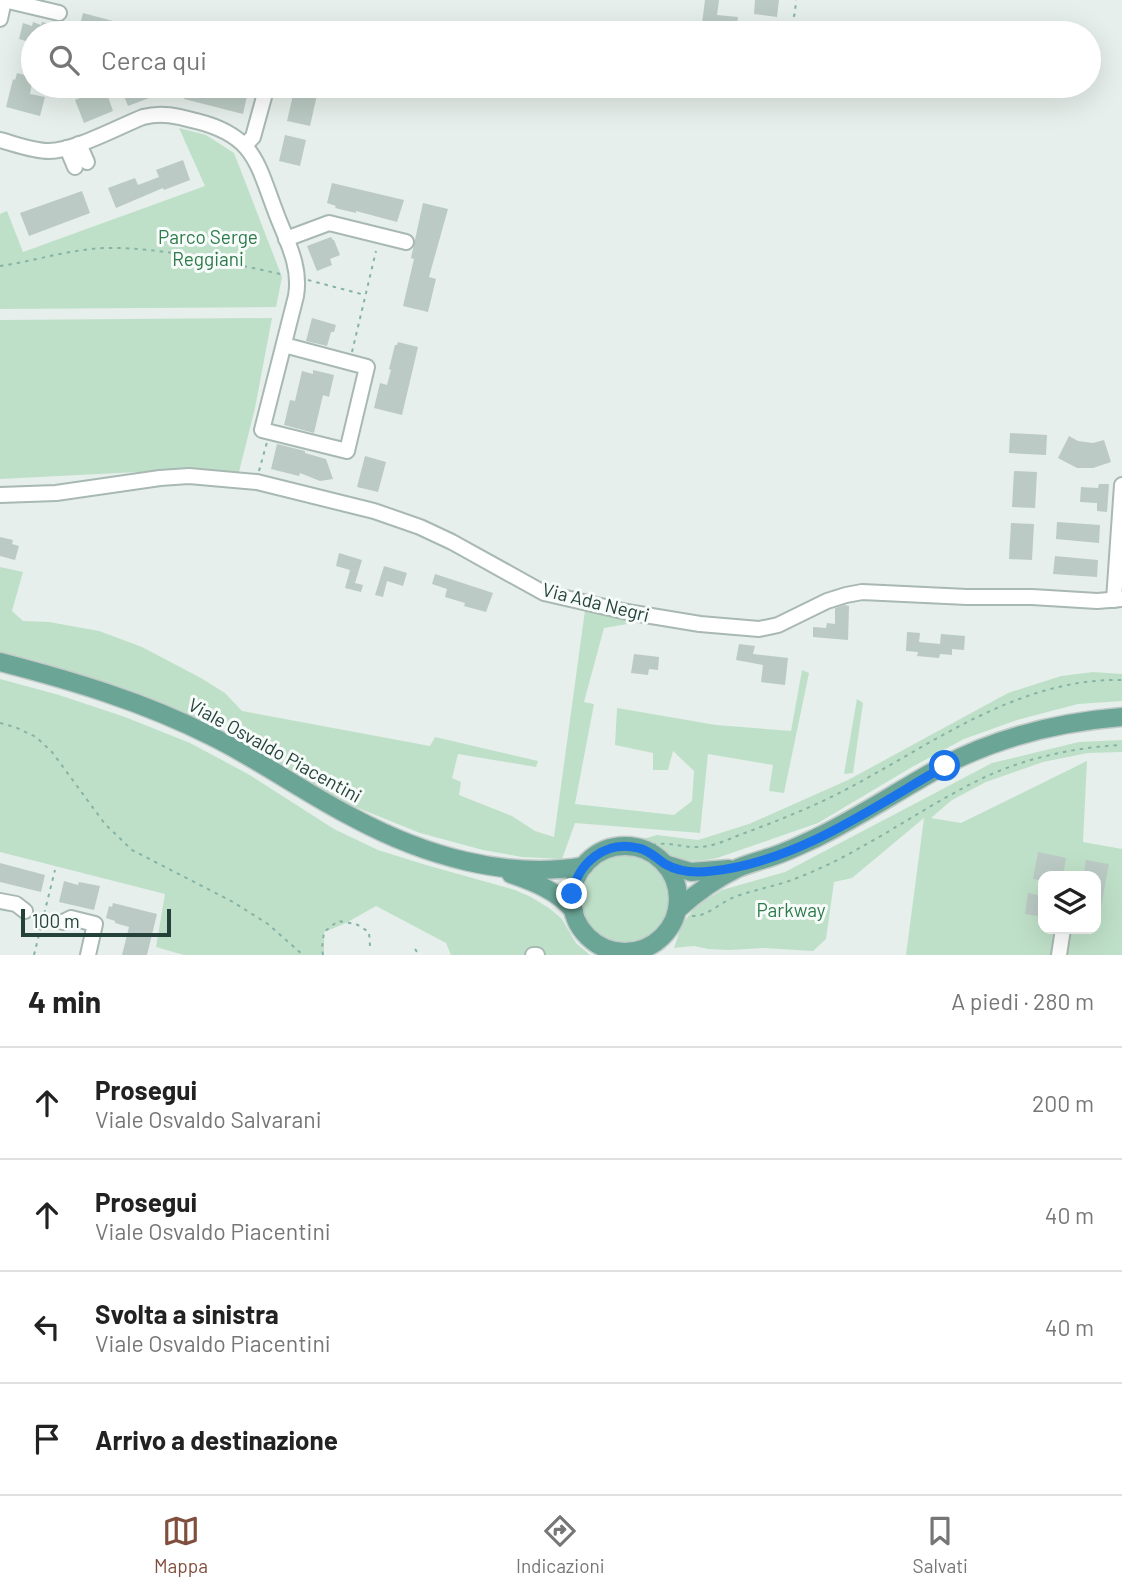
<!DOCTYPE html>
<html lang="it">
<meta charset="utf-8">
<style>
:root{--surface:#fff;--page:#f6f6f6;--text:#222;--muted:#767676;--line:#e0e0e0;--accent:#804e3d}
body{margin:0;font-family:Barlow,sans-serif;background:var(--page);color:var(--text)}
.controls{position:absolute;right:21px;bottom:21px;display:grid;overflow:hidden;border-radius:14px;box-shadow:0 7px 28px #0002}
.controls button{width:63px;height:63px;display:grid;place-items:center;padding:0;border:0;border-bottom:2px solid var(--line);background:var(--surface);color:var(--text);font:35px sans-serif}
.scale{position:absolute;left:21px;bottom:18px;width:150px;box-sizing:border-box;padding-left:7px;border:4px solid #24423a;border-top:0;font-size:19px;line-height:24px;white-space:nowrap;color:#24423a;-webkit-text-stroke:5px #f7fbf9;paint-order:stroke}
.stop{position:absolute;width:21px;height:21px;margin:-16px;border:5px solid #1a73e8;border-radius:50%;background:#fff}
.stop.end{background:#1a73e8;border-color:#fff;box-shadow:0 2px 7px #0008}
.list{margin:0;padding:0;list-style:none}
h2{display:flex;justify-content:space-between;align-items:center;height:91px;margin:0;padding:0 28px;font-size:30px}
h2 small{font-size:23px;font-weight:400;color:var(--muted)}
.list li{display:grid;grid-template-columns:46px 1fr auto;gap:21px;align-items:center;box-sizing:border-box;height:112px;padding:0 28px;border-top:2px solid var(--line)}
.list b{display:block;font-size:26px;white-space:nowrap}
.list p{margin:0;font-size:23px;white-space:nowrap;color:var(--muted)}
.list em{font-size:23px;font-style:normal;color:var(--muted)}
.icon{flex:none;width:38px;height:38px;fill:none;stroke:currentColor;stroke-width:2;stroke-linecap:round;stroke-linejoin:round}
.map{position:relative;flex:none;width:1122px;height:955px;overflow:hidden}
.search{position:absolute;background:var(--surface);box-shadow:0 7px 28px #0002;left:21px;right:21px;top:21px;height:77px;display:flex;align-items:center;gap:18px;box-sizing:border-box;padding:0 24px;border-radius:38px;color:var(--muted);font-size:26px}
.sheet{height:539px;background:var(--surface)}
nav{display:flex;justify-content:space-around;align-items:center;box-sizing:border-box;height:98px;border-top:2px solid var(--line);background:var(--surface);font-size:19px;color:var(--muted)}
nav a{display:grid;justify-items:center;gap:4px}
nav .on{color:var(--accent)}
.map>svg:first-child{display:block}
</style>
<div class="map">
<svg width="1122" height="955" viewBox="0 0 1122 955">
<rect width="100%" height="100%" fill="#e6efeb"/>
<!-- green -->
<g fill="#bfe0c8" fill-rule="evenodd">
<polygon points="179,128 206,135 234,153 282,277 276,307 0,309 0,214 7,211 23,252 205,186"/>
<polygon points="272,318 255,408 239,472 158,471 0,479 0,320"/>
<polygon points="0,567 23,572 12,611 23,621 49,622 99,631 142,647 201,678 225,693 242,711 430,746 435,737 538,761 536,767 458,754 452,778 461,782 459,795 512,816 535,831 554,837 586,603 662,618 604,628 584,702 594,704 575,804 674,815 692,801 694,771 673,751 668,770 653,770 653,753 615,745 617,708 716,725 791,731 802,670 809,673 784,793 769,791 773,765 708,754 700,833 575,823 562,859 522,857 483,850 420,833 343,802 268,760 247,740 230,729 218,723 202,719 190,719 158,702 101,681 34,660 0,652"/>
<path d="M1093,672L1122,674V701L1078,704L1017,720L964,739L912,767L818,823L717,858C680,866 674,856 643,839L657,835L698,840L749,824L848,780L1008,693L1061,676Z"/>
<polygon points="0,679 59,695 125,717 190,743 248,774 334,829 378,850 426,865 515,890 531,897 549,908 562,919 576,943 590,955 451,955 446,943 376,906 346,923 324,932 324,955 184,955 156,947 165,894 0,852"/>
<polygon points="857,699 863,703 853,773 844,774"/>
<path d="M1122,740V752L1088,753L1043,762L986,782L952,800L931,818L961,823L1087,761L1083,842L1122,849V955H906L924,818L852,878L834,882L826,939L813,951L764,948L730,950L708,949L694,946L674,948L682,924L694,909L707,899L722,890L785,872L992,763L1079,742ZM1043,876H1096V929H1043Z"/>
<circle cx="626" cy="899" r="44"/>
</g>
<!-- building -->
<g fill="#bbcac4">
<polygon points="705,0 719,0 717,15 738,17 736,33 701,31"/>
<polygon points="755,0 779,0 777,17 754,14"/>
<polygon points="83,13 113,21 110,33 78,33"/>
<polygon points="33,22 41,25 42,22 75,30 75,33 33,33 33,43 19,39 23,23 32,26"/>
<polygon points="17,73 33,77 30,94 45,97 40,116 6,107 13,79 15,80"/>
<polygon points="120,86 154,86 157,95 128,106"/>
<polygon points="188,86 207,86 247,96 243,114 184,99"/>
<polygon points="295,86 319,86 310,126 287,121"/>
<polygon points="105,88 113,111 84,123 75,100"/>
<polygon points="285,135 306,140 300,166 279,161"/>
<polygon points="183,160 190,180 164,190 163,188 116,208 108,188 135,178 138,185 159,177 156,170"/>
<polygon points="332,183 404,200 397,222 356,211 356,213 335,208 336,206 327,203"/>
<polygon points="82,191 90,213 29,236 20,213"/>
<polygon points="423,203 448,209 429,277 436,279 428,312 403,306 414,259 411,258"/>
<polygon points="331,237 333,240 334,240 340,255 330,259 332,265 317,271 307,246"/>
<polygon points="312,318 336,325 334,332 331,332 327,346 306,341"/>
<polygon points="398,342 418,347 402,415 374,408 380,383 387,385 391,370 389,369 395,345 397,345"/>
<polygon points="313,370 334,375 329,397 323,395 314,433 284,425 290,400 295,401 302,371 313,374"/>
<polygon points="1010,433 1047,435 1046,455 1009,453"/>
<polygon points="1069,436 1078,441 1093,443 1104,440 1111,462 1093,468 1077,468 1058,458"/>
<polygon points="277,444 305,451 305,453 326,459 333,479 320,481 300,473 299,476 271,469"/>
<polygon points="365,456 386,462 378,492 357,487"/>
<polygon points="1014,471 1037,472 1035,508 1012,507"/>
<polygon points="1099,484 1109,484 1107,512 1097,511 1097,503 1080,502 1081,487 1098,488"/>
<polygon points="1057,522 1100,525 1099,543 1056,539"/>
<polygon points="1011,523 1034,524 1032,560 1009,559"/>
<polygon points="0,537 13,540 12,544 19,546 15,560 0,556"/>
<polygon points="339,553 362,560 355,583 363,585 361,592 345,588 350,570 336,566"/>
<polygon points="1055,556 1098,560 1097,577 1053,574"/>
<polygon points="384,566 407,573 403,586 387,581 383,597 375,595"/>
<polygon points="435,574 493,593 486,612 464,606 465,603 445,597 447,589 432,584"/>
<polygon points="845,605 849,606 848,640 813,637 813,627 826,628 827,623 835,624 835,608"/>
<polygon points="907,632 920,633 919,642 940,644 941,634 965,636 964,650 952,649 952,655 940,654 939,658 917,656 918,652 906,651"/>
<polygon points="739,644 755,646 753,654 788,658 785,685 761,682 763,665 736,660"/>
<polygon points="634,654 659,657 658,670 649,669 648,675 631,673"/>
<polygon points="1038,852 1066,858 1063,876 1043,876 1043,881 1033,879"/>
<polygon points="1086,860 1109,864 1100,913 1096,912 1096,876 1085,876 1084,873"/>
<polygon points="0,863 45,875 41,892 0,882"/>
<polygon points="64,881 78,885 79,882 100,886 94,910 59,902"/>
<polygon points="1028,893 1043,896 1043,917 1025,914"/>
<polygon points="113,903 157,914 147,955 122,955 129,927 115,923 115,921 106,918 109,906 112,907"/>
</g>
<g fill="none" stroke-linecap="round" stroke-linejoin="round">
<!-- minor casing -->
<g stroke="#a8b8b2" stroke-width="18">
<g id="minor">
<polyline points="0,19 4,0 59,13"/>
<path d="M0,140C15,144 33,151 49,151C74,151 118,127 143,117C162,112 177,116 196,121C257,136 257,165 278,218C288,243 301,268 296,296L262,430L347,451L367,367L284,345"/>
<polyline points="79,144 87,162"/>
<polyline points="245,145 253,137 267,86"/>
<polyline points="67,148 75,167"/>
<polyline points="286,239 329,223 406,242"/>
<polyline points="0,495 56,493 160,478 189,476 257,482 374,511 420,527 452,542 544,593 627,612 700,624 759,629 769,627 778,625 827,601 846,595 862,592 967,597 1032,597 1097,601 1122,599"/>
<polyline points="1114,600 1122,485"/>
<polyline points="0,901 16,904 25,911"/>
<polyline points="63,922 71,918 95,924 88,955"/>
<polyline points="533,955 537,955"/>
<polyline points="1059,955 1063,929"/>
</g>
</g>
<!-- major casing -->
<g stroke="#c2cac8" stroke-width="21">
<g id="major">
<path d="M0,662C73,681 144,702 211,736C260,760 305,793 354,818C423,855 506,880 584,866"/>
<circle cx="625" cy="899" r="53"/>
<polyline points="665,864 691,872 729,869"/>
<path d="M511,874C534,882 558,891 574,911"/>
<path d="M677,910C696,893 715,879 738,868C750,863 762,860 774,856C789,851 803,844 818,837C861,816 901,789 943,766C998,737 1060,722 1122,717"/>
</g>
</g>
<!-- path -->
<g stroke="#86b3a5" stroke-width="2" stroke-dasharray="3.5 5" stroke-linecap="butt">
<polyline points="788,33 795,13 796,0"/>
<path d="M0,266C35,261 70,249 106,248C162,247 230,263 285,275"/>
<polyline points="308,280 365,295"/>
<polyline points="352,352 376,251"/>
<polyline points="259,471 267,442"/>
<polyline points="0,723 15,727 36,737 52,752 105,824 132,850 233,902 268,924 303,955"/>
<path d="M647,851L650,846C666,840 681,848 698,847C710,847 723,842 734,837C772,823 811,808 847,789C934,743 1019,678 1122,680"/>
<path d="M692,916C708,917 722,900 740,895C755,890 770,887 786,882C812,873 839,860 863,846C903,824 941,798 983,778C1025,758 1076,747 1122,745"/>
<polyline points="415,949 419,955"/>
<polyline points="34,955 55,870"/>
<polyline points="323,955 322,948 324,932 338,921 356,924 369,932 370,946"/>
</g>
<!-- minor -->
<use href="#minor" stroke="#fff" stroke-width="14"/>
<!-- major -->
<use href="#major" stroke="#6aa596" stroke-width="18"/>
</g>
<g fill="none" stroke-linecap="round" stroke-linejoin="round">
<!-- route -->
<path stroke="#1a73e8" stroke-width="9" d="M572,894C578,863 605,840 638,848C649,850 656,858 665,864C679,872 697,873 712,871C797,862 872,808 945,766"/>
</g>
<g text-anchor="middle" stroke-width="6" stroke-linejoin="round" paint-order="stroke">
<!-- park labels -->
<g font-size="19" fill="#2d7a4b" stroke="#f7fbf9">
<text x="208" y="244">Parco Serge<tspan x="208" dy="22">Reggiani</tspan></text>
<text x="791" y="917">Parkway</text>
</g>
<!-- street labels -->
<g font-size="19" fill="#24423a" stroke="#f7fbf9">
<text transform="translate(596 602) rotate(14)" y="7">Via Ada Negri</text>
<text transform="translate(275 750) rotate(29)" y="7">Viale Osvaldo Piacentini</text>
</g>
</g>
</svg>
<div class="controls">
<button><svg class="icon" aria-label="layers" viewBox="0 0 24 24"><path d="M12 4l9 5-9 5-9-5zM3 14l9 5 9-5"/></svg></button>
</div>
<div class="scale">100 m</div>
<div class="stop" style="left:945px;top:766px"></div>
<div class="stop end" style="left:572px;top:894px"></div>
<div class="search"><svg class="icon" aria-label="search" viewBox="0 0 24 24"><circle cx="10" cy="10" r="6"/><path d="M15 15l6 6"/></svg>Cerca qui</div>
</div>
<section class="sheet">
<h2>4 min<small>A piedi · 280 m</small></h2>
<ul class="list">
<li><svg class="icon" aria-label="ahead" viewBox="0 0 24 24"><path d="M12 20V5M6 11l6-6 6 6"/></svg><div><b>Prosegui</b><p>Viale Osvaldo Salvarani</p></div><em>200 m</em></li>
<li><svg class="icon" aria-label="ahead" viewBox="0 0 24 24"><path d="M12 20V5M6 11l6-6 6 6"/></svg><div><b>Prosegui</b><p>Viale Osvaldo Piacentini</p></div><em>40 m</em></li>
<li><svg class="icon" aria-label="left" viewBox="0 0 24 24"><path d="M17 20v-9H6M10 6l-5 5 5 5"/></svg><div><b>Svolta a sinistra</b><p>Viale Osvaldo Piacentini</p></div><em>40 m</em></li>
<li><svg class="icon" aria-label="arrive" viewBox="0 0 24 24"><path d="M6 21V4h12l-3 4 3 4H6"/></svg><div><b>Arrivo a destinazione</b></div></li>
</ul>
</section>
<nav>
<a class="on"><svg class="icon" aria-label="map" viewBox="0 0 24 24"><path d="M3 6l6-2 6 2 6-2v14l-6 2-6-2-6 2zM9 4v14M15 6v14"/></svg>Mappa</a>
<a><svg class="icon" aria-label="directions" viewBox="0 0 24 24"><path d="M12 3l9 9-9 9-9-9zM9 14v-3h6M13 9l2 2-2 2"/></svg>Indicazioni</a>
<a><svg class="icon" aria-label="saved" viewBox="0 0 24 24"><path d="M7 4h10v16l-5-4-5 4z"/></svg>Salvati</a>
</nav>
